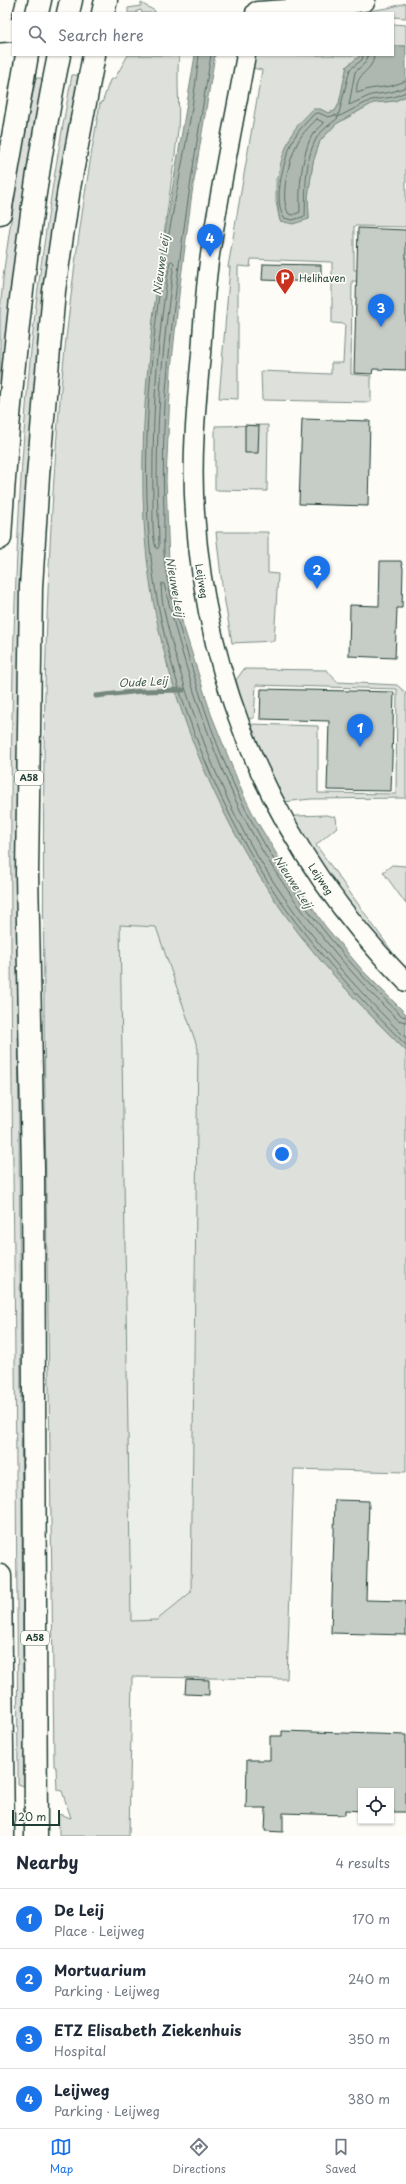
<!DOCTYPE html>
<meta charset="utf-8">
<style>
:root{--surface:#fff;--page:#f6f6f7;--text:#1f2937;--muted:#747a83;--line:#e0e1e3;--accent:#1a73e8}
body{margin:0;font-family:"Playpen Sans",sans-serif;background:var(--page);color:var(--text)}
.controls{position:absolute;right:12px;bottom:12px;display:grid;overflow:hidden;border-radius:0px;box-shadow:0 1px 3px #0004}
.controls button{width:36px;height:36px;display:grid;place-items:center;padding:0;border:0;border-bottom:1px solid var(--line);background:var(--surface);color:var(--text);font:20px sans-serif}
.scale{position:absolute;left:12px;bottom:10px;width:48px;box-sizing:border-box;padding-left:4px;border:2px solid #1f3d34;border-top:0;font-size:11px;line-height:14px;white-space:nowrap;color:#1f3d34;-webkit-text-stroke:3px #fdfcf7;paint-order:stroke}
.you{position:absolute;left:282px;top:1154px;width:14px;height:14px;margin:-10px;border:3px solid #fff;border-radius:50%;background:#1a73e8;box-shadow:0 0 0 6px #1a73e833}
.badge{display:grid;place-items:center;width:26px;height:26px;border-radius:50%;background:var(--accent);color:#fff;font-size:13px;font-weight:700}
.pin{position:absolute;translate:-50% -33px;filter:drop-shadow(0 1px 2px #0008)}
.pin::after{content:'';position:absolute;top:21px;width:14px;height:12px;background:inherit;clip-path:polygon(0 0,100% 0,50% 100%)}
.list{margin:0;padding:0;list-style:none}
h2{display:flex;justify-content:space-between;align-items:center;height:52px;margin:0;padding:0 16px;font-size:17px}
h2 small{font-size:13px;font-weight:400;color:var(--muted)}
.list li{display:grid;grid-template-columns:26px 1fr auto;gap:12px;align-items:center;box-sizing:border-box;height:60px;padding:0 16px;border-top:1px solid var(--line)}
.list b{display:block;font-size:15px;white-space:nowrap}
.list p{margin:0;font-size:13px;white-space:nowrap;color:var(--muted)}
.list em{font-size:13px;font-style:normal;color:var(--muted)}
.icon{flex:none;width:22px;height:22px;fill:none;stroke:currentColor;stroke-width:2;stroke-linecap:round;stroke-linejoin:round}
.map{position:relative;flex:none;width:406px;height:1836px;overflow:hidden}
.search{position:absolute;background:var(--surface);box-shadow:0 1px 3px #0004;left:12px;right:12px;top:12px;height:44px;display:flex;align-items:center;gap:10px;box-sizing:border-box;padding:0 14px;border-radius:0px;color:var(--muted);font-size:15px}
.sheet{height:292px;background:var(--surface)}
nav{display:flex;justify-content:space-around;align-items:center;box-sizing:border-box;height:56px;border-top:1px solid var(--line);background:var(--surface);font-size:11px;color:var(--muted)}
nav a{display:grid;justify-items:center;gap:2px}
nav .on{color:var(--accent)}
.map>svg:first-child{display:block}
</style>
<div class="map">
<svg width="406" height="1836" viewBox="0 0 406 1836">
<rect width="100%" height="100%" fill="#fdfcf7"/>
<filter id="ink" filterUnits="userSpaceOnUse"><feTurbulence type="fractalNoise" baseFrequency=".025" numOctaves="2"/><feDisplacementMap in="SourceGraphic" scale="8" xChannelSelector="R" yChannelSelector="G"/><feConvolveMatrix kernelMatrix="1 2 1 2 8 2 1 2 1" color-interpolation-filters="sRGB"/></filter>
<g filter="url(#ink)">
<!-- built -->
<polygon fill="#eceee9" points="119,925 156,927 198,1049 191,1592 157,1620 131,1621"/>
<!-- green -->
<g fill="#dde0db" stroke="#7e8e88" fill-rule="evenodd">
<polygon points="141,3 155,11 155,13 142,13 141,10 137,11 137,13 128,13 128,8 141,6"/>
<polygon points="406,3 406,18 393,17 393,13 354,13 388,8"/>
<polygon points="393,24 406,25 406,46 393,46"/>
<path d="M128,55H179C176,83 181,111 177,139C161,262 139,387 145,512C147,565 158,616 168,668L169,665C197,763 239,857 302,936C333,977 370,1015 406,1051V1472L294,1469L287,1679L132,1677L129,1836H59V1814L71,1818L62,1791L57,1790L56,1767L54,1766C52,1515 46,1264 44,1013C43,834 42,655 54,477C62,351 78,227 100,103H102L110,80L115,78ZM120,925L156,927L198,1049L191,1592L157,1620L131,1621Z"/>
<polygon points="254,55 361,55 347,66 339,104 335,111 328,113 320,109 276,179 276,202 280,221 309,219 308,197 313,162 320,141 336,124 373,103 395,101 406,96 406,227 354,226 354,270 399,272 399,283 352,281 351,374 371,376 371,402 262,400 261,371 331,374 331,363 343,363 345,324 332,323 332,262 251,259 250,267 238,266 238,399 219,398 230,267 228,267 262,70 252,68"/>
<path d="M72,75H79L65,152L18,714V999L24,1786L18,1784C17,1552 15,1319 12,1087C10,852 8,616 28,382C37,279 53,177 72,75Z"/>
<polygon points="36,78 42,78 41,89 17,240 0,397 0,311 4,269 22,145"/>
<polygon points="268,425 267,491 215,490 215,426"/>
<polygon points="216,532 268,532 268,573 278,574 274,641 232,643 222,585"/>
<polygon points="244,669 327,670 337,682 397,685 406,693 406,798 311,799 283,802 249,724 318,726 318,793 396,794 397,689 256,685 254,718 247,719 236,680"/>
<polygon points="326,815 336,817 337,827 316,845 403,967 406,966 406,973 340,900 290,819 295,816"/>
<polygon points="392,865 406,866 406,904 383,872"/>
</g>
<!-- water -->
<g fill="#aeb8b1" stroke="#75877f">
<path d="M393,46H406V96L395,101L373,103L336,124L320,141L313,162L308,197L309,219L293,224L280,221C274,190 277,165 291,136C295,126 306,117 313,109H320L328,113L335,111L339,104L347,66L361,55H393Z"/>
<path d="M195,55H215L192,193L180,285L171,370L166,480L169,564L183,625L211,714L243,794L256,820L279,858L325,926L363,971L406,1014V1051C370,1015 331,975 300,935C213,821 151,666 144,521C136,364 170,209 195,55Z"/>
</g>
<!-- pier -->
<polygon fill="#fdfcf7" points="202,0 225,0 222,13 200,13"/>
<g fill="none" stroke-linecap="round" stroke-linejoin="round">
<!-- shore -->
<g stroke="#586e66" stroke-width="1">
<path d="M199,55C191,133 171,210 160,288C148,377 141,477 152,566C168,692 226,835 305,934C336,973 371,1010 406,1045"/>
<path d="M211,55C192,171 173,287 165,404C163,442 163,480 164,518C164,533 163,549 165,565C169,595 179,626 188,655C202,703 218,751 239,796C278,878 336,953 402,1016L406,1017"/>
<polyline points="363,55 362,60 350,69 338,117 371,100 394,97 406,92"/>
<polyline points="368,55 366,62 355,72 349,105 371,95 392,92 406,87"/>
<path d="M374,55C374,72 354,72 357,93L369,89L391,86L406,81"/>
<path d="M319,113L328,117L336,115L338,118C331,124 320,131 316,139C304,162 306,191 305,216L293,220L284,218C272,199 285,156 294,138C299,129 308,121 314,114Z"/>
<path d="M317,119L324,123C320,128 314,132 311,137C301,159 299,188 300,212L293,215L289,214C278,198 290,156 299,140C303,132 311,125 317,119Z"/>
<path d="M172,261L174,263C164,334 157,407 157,479C157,502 159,524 159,547L157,549C152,543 153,514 153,504C152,424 156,342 170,262Z"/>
<path d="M406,1022L398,1020C335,959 271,878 234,797C203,728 182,657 164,584L162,583C158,595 172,643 176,657C190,706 207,755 229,802C269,891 337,970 406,1038"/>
</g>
<!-- stream -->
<polyline stroke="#75877f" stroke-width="5" points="96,696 141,691 183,690"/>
</g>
<!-- building -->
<g fill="#c6cdc7" stroke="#1f3d34">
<polygon points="358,228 406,230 406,370 373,369 372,374 354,373"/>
<polygon points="263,264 321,265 321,282 262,280"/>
<polygon points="302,419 370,421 368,506 299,504"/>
<polygon points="245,425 259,426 258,453 245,453"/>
<polygon points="380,561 401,561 403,568 402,608 397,608 395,658 349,656 350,605 379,606"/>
<polygon points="261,689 394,692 391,791 327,790 329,721 260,719"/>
<polygon points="335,1500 369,1501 366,1600 406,1601 406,1635 331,1633"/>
<polygon points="186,1679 209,1680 209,1695 185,1694"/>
<polygon points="282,1731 406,1735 406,1812 391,1812 391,1791 361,1791 361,1811 345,1810 345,1815 283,1813 283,1832 265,1831 266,1808 246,1808 247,1760 270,1760 270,1736 282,1736"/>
</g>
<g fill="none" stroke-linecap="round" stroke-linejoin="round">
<!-- minor casing -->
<g stroke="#1f3d34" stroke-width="21">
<path id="minor" d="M246,55C234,122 220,188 210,255C205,288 203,321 201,354C196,407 191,460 195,513C207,693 280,854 406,982"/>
</g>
<!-- tertiary casing -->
<g stroke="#1f3d34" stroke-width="25">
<g id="tertiary">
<polyline points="257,13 303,10 364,0"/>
<polyline points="0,31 13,30"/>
</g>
</g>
<!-- motorway casing -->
<g stroke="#1f3d34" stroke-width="25">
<g id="motorway">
<polyline points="37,13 40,0"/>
<polyline points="68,13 71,0"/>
<polyline points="103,13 106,0"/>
<polyline points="0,16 4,0"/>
<polyline points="0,213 27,55"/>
<path d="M0,538C10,376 27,214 59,55"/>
<polyline points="0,1576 3,1836"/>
<polyline points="36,1836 33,1167 27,874 31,587 38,476 54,291 69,188 94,55"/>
</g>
</g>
<!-- minor -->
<use href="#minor" stroke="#fdfcf7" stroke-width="18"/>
<!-- tertiary -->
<use href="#tertiary" stroke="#fdfcf7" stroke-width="22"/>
<!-- motorway -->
<use href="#motorway" stroke="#fdfcf7" stroke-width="22"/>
</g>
</g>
<!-- icons -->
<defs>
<g id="parking-pin" transform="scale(1)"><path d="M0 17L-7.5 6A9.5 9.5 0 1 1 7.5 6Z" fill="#c8321e" stroke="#fdfcf7"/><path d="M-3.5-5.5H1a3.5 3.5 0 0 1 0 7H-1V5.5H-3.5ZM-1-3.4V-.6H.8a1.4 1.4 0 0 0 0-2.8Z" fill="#fff"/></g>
</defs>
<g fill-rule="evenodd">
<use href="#parking-pin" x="285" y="278"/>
</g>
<g text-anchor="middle" stroke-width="3.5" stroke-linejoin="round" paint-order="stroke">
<!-- shield labels -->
<g fill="#fdfcf7" stroke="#62766e" stroke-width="1">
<rect x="15" y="771" width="28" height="14" rx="3"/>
<rect x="21" y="1631" width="28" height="14" rx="3"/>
</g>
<g font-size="9" font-weight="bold" fill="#1f3d34">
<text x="29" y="781">A58</text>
<text x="35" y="1641">A58</text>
</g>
<!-- poi labels -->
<g font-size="10" fill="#1f3d34" stroke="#fdfcf7" text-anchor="start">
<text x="299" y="282">Helihaven</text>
</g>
<!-- street labels -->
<g font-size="10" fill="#1f3d34" stroke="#fdfcf7">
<text transform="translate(202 581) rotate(81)" y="4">Leijweg</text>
<text transform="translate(321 879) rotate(56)" y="4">Leijweg</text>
</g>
<!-- water labels -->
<g font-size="11" font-style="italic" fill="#435c53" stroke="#fdfcf7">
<text transform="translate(161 265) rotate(-82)" y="4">Nieuwe Leij</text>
<text transform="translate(175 587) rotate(80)" y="4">Nieuwe Leij</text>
<text transform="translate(143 682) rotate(-3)" y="4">Oude Leij</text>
<text transform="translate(293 882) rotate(57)" y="4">Nieuwe Leij</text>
</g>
</g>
</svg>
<div class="controls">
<button><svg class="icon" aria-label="locate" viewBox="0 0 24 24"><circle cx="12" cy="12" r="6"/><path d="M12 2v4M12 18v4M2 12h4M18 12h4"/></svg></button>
</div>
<div class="scale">20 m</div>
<div class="you"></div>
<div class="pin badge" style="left:360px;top:747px">1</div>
<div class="pin badge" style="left:317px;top:589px">2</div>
<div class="pin badge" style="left:381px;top:327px">3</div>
<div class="pin badge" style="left:210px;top:257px">4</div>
<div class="search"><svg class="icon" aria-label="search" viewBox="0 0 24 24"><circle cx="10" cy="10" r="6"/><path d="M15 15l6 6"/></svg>Search here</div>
</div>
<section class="sheet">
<h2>Nearby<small>4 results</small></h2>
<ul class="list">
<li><span class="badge">1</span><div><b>De Leij</b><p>Place · Leijweg</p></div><em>170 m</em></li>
<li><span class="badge">2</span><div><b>Mortuarium</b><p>Parking · Leijweg</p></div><em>240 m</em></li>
<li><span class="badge">3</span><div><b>ETZ Elisabeth Ziekenhuis</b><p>Hospital</p></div><em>350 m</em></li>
<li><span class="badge">4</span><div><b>Leijweg</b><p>Parking · Leijweg</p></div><em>380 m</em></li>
</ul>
</section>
<nav>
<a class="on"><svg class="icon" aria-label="map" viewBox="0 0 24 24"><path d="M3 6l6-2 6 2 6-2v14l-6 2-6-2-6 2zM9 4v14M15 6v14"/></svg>Map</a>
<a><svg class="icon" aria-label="directions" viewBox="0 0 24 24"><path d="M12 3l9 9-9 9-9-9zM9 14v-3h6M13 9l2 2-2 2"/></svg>Directions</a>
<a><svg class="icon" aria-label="saved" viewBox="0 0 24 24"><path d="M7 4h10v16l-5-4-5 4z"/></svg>Saved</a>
</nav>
